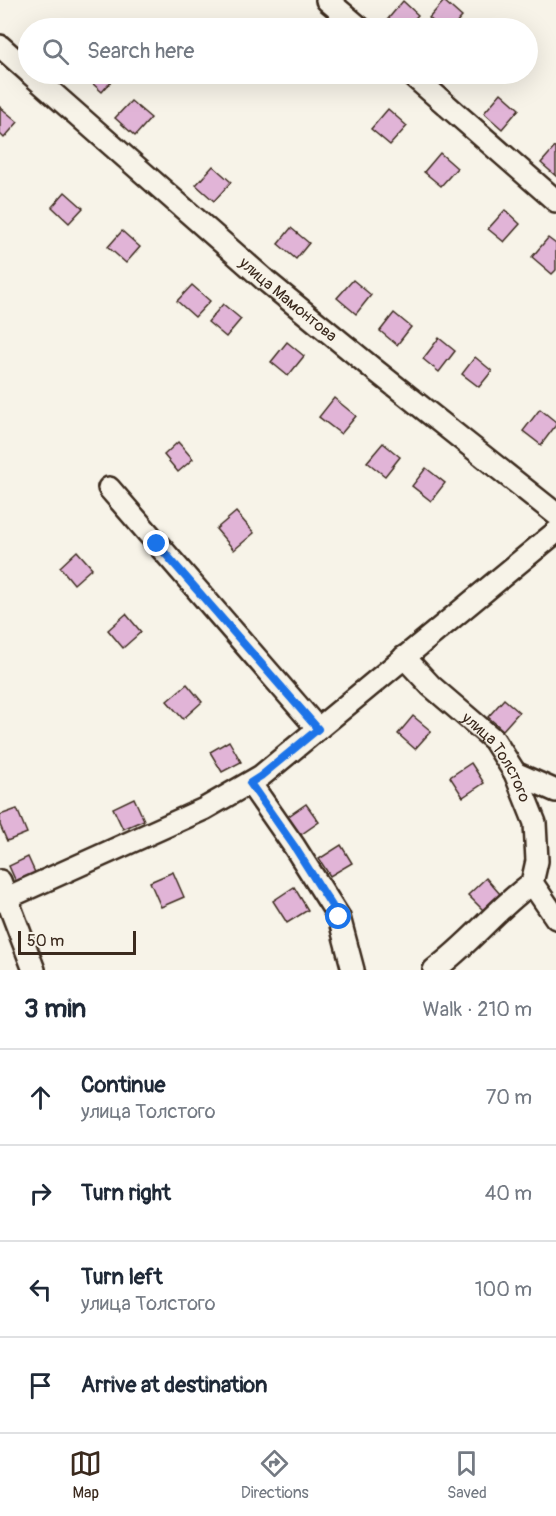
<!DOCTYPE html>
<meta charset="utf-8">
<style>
:root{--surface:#fff;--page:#f2f2f3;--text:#1f2937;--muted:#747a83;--line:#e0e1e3;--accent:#3b2a1e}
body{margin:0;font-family:Pangolin,sans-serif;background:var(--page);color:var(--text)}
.scale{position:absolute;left:18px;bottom:15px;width:118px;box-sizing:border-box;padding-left:6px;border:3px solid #3b2a1e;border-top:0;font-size:16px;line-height:21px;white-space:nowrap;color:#3b2a1e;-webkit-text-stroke:4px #f7f3e8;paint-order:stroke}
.stop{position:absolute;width:18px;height:18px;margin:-14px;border:4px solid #1a73e8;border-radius:50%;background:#fff}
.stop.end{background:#1a73e8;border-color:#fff;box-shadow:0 2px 6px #0008}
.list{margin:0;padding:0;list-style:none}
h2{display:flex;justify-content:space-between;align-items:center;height:78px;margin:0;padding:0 24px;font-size:26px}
h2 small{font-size:20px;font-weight:400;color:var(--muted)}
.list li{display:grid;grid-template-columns:39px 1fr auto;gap:18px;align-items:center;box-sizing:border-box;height:96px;padding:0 24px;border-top:2px solid var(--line)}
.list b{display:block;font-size:22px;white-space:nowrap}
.list p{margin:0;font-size:20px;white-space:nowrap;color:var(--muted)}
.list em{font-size:20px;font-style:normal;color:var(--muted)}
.icon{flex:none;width:33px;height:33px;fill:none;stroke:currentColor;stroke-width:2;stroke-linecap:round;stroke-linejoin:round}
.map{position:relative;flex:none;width:556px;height:970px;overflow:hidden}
.search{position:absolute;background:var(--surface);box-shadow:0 6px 24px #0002;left:18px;right:18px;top:18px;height:66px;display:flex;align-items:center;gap:15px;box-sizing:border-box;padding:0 21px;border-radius:33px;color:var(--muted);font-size:22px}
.sheet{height:462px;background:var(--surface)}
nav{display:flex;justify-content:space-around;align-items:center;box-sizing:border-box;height:84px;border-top:2px solid var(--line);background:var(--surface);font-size:16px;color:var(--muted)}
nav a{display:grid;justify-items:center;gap:3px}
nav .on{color:var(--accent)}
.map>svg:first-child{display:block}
</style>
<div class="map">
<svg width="556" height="970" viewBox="0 0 556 970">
<rect width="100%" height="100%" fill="#f7f3e8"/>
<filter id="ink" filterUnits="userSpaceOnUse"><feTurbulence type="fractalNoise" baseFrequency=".0167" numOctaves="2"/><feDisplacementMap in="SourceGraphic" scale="12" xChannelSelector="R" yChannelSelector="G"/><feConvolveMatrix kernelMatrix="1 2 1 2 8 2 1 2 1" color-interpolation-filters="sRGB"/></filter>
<g filter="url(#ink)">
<!-- building -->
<g fill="#e1b4d7" stroke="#3b2a1e" stroke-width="1.5">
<polygon points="403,1 418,15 406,28 398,28 388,19"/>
<polygon points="444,1 462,17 452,28 441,28 429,18"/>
<polygon points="84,74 111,74 115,77 102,92 83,75"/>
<polygon points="501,93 519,109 502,129 484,113"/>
<polygon points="131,101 151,118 135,136 115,118"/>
<polygon points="0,107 18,122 4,138 0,134"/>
<polygon points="388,109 407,126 390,145 371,129"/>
<polygon points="555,147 556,148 556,176 541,163"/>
<polygon points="440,153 457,168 441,186 424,172"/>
<polygon points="213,166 231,182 214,201 196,185"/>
<polygon points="65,192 83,208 69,223 52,207"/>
<polygon points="505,210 520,224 504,242 488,229"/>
<polygon points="291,228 309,243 296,259 278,244"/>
<polygon points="122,231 140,247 126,263 108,247"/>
<polygon points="548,238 556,244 556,270 552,274 532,257"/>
<polygon points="353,280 371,295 356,314 337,298"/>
<polygon points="192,285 210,301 195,317 177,301"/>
<polygon points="223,304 241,319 226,337 208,322"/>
<polygon points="394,313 411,327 397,345 380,331"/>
<polygon points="439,338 455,351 439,372 423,359"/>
<polygon points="287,342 304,356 288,376 271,362"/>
<polygon points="475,357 492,371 479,387 462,374"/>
<polygon points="334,398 356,416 341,434 319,417"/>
<polygon points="540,409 556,422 556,425 541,445 523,431"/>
<polygon points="178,442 193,459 178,472 164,455"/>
<polygon points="383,443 400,457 385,476 367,462"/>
<polygon points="426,468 445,483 431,501 412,486"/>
<polygon points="236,512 254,533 234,550 216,529"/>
<polygon points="77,551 92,568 74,584 60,567"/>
<polygon points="126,614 141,632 123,648 108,630"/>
<polygon points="187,684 202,702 183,719 167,701"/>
<polygon points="504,699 519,712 503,730 488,717"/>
<polygon points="413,716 431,731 415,749 398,734"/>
<polygon points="229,741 241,762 222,772 210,752"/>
<polygon points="471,763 484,783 463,797 450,777"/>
<polygon points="134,798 144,820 123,829 113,808"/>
<polygon points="306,804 319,822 299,836 286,818"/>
<polygon points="17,809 27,833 7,841 0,825 0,815"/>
<polygon points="341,845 352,863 330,876 319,859"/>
<polygon points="28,857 37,877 18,886 9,866"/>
<polygon points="173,872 184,897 161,907 150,882"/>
<polygon points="486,878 500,894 483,910 468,895"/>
<polygon points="294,887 308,910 287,923 273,901"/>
</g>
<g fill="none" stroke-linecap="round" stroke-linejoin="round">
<!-- minor casing -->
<g stroke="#3b2a1e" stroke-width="26">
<g id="minor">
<polyline points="327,0 360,28"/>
<polyline points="0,46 28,71"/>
<path id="s1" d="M31,74L265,280L371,367L556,514"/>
<polyline points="411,74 556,201"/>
<polyline points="109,488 318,729"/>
<path id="s2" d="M404,657L431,686L494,740L515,773L535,823L537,861L532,883C496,909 469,945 434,970"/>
<polyline points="515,773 556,791"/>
<polyline points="250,783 294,846 339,917 353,970"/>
<polyline points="0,881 34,970"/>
<polyline points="532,883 556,918"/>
<polyline points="0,901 204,809 261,776 556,532"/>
</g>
</g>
<!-- minor -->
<use href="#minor" stroke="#f7f3e8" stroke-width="21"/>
</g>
</g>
<g fill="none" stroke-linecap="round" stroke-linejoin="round" filter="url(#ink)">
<!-- route -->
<polyline stroke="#1a73e8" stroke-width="8" points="157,544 318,729 261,776 250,783 294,846 339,917"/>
</g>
<g text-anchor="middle" stroke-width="4.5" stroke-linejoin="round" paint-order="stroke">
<!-- street labels -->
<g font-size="16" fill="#3b2a1e" stroke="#f7f3e8">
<text dy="6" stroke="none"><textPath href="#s1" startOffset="342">улица Мамонтова</textPath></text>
<text dy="6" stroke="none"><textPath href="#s2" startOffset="138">улица Толстого</textPath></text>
</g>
</g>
</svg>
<div class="scale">50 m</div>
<div class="stop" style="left:339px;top:917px"></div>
<div class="stop end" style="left:157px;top:544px"></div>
<div class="search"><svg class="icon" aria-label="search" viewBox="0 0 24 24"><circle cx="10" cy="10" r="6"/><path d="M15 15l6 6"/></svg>Search here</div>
</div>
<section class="sheet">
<h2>3 min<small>Walk · 210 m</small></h2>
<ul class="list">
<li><svg class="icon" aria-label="ahead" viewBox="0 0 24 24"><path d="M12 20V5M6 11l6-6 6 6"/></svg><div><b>Continue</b><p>улица Толстого</p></div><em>70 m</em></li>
<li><svg class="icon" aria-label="right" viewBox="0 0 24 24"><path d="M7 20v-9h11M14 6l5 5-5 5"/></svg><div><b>Turn right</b></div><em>40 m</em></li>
<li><svg class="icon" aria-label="left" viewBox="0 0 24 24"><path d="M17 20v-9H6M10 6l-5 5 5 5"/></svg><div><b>Turn left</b><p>улица Толстого</p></div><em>100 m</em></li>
<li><svg class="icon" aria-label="arrive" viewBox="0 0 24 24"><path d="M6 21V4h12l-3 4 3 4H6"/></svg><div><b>Arrive at destination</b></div></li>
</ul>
</section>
<nav>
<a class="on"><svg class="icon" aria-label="map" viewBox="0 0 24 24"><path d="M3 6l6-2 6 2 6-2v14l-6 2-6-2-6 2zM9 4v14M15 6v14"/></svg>Map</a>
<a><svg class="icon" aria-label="directions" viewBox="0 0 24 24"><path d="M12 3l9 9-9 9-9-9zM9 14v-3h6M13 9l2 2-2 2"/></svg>Directions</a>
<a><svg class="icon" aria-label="saved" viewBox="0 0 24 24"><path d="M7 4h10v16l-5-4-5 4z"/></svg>Saved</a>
</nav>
